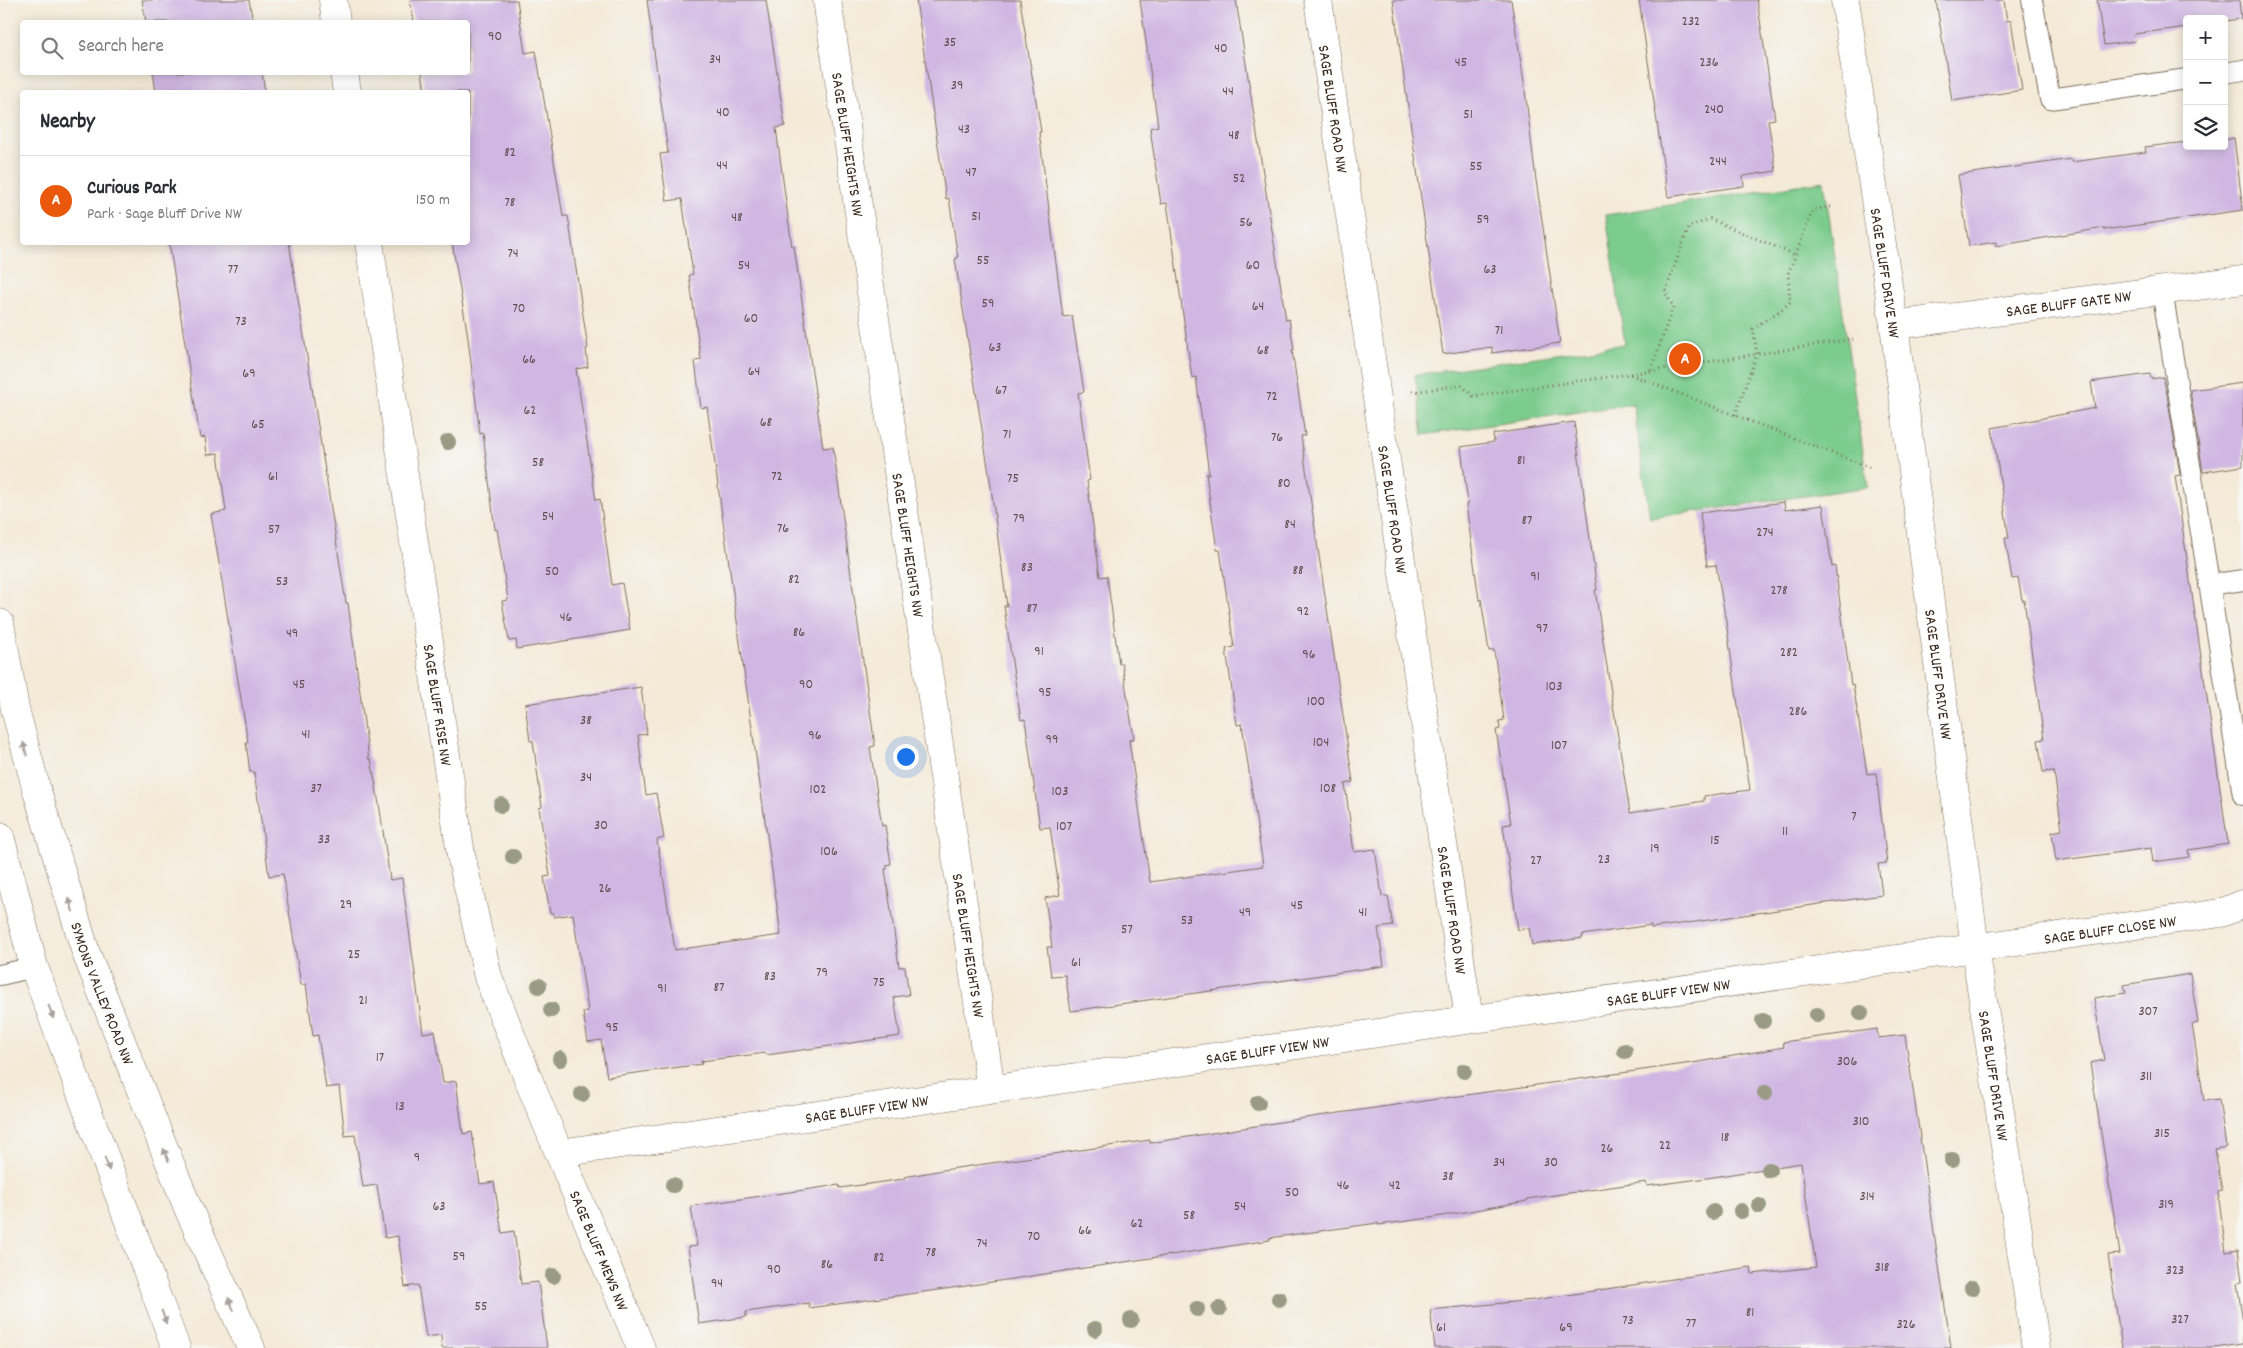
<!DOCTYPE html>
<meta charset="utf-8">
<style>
:root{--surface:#fff;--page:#f2f2f3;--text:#2b2b33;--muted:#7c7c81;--line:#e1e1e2;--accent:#ea580c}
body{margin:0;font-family:Dekko,sans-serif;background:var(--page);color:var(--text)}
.controls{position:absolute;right:15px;top:15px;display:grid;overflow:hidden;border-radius:5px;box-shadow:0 2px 12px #0003}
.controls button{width:45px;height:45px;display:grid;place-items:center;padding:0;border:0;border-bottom:1px solid var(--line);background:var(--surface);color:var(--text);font:25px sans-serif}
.you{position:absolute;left:905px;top:756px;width:18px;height:18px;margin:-12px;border:4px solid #fff;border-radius:50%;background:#1a73e8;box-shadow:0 0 0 8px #1a73e833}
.badge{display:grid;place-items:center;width:32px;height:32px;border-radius:50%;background:var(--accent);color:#fff;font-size:16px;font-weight:700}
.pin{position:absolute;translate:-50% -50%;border:2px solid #fff;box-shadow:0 1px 5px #0006}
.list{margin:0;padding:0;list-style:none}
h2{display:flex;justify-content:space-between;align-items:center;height:65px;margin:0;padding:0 20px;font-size:21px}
h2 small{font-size:16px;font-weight:400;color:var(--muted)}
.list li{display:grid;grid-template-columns:32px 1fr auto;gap:15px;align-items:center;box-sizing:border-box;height:90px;padding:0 20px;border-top:1px solid var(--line)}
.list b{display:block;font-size:19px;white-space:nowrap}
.list p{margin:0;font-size:16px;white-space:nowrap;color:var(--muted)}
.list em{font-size:16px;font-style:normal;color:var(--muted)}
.icon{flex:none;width:28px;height:28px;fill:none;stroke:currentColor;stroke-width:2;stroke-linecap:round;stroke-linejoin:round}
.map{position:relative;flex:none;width:2243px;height:1348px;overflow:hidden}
.search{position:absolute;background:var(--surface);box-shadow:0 2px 12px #0003;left:20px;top:20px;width:450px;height:55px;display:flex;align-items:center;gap:12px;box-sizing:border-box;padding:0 18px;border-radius:5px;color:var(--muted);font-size:19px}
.panel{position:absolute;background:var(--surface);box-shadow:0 2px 12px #0003;left:20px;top:90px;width:450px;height:155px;border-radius:5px}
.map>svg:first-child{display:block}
</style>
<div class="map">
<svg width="2243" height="1348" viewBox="0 0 2243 1348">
<rect width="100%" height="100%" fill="#f6f6f2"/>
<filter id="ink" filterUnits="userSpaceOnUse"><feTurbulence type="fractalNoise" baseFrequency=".02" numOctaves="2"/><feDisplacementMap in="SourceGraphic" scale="10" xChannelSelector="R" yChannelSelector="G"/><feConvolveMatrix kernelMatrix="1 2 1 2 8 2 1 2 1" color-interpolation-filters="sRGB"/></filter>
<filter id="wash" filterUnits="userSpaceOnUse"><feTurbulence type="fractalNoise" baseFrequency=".0096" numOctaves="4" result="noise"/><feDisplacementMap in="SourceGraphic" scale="20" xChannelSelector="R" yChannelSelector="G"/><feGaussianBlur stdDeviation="1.12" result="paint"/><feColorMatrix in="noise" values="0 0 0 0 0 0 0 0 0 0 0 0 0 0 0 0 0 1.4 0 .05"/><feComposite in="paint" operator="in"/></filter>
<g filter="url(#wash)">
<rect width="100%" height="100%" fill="#f4ead8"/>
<!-- park -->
<polygon fill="#7ccc8d" stroke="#5c7b56" points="1824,181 1868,487 1650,518 1633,404 1423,435 1415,375 1625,344 1606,215"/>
<g id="blocks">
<!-- building -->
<g fill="#d0b7e3">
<polygon points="142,0 249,0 253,22 146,22"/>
<polygon points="410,0 517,0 525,53 536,51 563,216 568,216 588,348 586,349 588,367 576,369 593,482 596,500 600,499 612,585 622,583 630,630 517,649 516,640 509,641 502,601 508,600 497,529 495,530 483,433 480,434 467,331 452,242 468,242 468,92 425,92 422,72 468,72 468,22 414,22"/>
<polygon points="647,0 766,0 785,126 776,128 792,247 794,246 823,448 833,447 875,746 870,747 882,826 885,825 891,864 887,865 887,869 885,869 899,967 905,967 909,995 894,997 900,1036 767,1055 766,1053 701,1061 702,1064 607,1077 601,1040 588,1042 583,1012 588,1011 573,914 554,917 553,913 550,913 544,877 550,876 539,808 542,807 533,741 530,741 525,704 641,687 647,734 638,735 646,795 656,793 664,838 657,840 675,950 781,935 707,407 701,408 695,361 701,360 689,275 693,274 682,199 667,201 660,154 668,153"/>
<polygon points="916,0 1020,0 1041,132 1039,132 1063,317 1072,316 1084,392 1078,393 1090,480 1087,481 1100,577 1107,576 1119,664 1122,663 1134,739 1129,740 1150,882 1263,866 1242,724 1237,725 1226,649 1234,647 1220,550 1217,550 1206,474 1209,474 1196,377 1192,378 1167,203 1161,204 1150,128 1158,126 1140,0 1236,0 1286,320 1289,319 1294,350 1292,350 1305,436 1301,436 1353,782 1345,784 1354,852 1375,849 1382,896 1388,896 1393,926 1378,928 1384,966 1071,1011 1065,975 1051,976 1047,947 1052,947 1045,898 1060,895 1050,827 1040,828 1025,719 1021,720 1011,655 1004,606 1007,606 990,480 955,259 958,258 949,198 946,199"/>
<polygon points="1393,0 1511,0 1524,82 1536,180 1560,343 1492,353 1492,347 1443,354"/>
<polygon points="1639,0 1757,0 1775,119 1768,120 1776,171 1743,176 1744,186 1668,197"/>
<polygon points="1936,0 2004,0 2007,21 2011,20 2022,90 1952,101"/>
<polygon points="2097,0 2239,0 2241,19 2224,21 2224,19 2187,19 2187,27 2134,34 2135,41 2104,45"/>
<polygon points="153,72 262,72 265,92 156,92"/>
<polygon points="2234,138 2243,210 2104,230 2104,228 1996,246 1996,242 1969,246 1958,175 2072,159 2072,162 2146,152 2145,147 2187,142 2187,146 2224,146 2224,140"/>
<polygon points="169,242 289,242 346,603 348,603 369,760 371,759 380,810 390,880 402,878 423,1033 435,1031 443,1083 456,1081 463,1134 472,1132 480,1184 494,1182 502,1233 514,1231 521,1284 538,1282 547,1348 442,1348 441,1335 426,1337 418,1285 405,1287 398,1236 385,1238 377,1185 363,1187 355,1135 345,1136 339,1086 326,1088 318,1035 313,1036 306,984 301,985 283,874 269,876 254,772 250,772 246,742 248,742 211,514 226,511 218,453 207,455 205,437 200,438"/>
<polygon points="2150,374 2151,379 2163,377 2167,394 2180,475 2175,476 2228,844 2188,850 2189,857 2153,862 2151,848 2056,861 2052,832 2062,830 2054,771 2043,772 2038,740 2044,739 2024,600 2022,600 2018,578 2012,579 2005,538 2009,538 1992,428 2095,408 2091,382"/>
<polygon points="2243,383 2243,466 2203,472 2190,390"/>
<polygon points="1574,422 1597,590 1595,590 1630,813 1704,801 1704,796 1750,790 1726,621 1716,565 1707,566 1700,513 1784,502 1785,510 1823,505 1832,567 1835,566 1851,685 1853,684 1867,774 1876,773 1887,863 1878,864 1882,895 1709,920 1651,928 1651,925 1582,935 1583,938 1532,945 1529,928 1518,930 1503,825 1511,824 1496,730 1500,729 1499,721 1504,720 1494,650 1489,651 1481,599 1479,600 1466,504 1468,504 1461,447 1494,442 1493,434"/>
<polygon points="2190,974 2198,1023 2192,1024 2204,1101 2219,1099 2226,1147 2215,1149 2222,1191 2218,1192 2226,1252 2238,1250 2242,1282 2237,1283 2243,1322 2243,1344 2214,1348 2122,1348 2108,1255 2120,1254 2090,1063 2104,1060 2094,998 2126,993 2124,985"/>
<polygon points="1877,1029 1878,1038 1905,1035 1951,1348 1435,1348 1430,1310 1534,1300 1751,1267 1752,1274 1816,1267 1801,1163 1707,1178 1647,1186 1646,1182 1527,1199 1527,1201 1430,1218 1378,1225 1378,1223 1269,1238 1270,1240 959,1287 809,1308 809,1303 746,1312 746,1317 699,1324 688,1247 697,1246 691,1206 839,1185 840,1188 904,1179 904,1177 943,1170 1150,1140 1150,1143 1318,1116 1699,1062 1784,1047 1783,1042"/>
</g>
</g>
</g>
<g filter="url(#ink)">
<use href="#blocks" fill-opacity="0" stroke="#7c6d5f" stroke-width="1"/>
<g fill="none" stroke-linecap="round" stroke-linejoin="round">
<!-- lane casing -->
<g stroke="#7c6d5f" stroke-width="22">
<g id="lane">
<polyline points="2032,0 2050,99 2187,79"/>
<polyline points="2224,73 2243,70"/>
<polyline points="2162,290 2243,795"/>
<polyline points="2209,585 2243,580"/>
<polyline points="0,975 34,967"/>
</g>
</g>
<!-- street casing -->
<g stroke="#7c6d5f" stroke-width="29">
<g id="street">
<polyline points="333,0 336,22"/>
<path id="s1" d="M827,0L991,1089"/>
<path id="s2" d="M1318,0L1469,1019"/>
<path id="s3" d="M1845,0L1894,325L1975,948L2036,1348"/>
<polyline points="344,72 347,92"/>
<path id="s4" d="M369,242L461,855L488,977L531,1086L641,1348"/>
<path id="s5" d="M1894,325L2243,280"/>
<path id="s6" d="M560,1153L1460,1021L2221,913L2243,904"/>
</g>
</g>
<!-- secondary casing -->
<g stroke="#7c6d5f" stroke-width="29">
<g id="secondary">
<path id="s7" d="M0,623L15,709L37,791L86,953L188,1208L251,1348"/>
<polyline points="0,836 34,967 176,1348"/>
</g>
</g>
<!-- path -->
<g stroke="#7c6d5f" stroke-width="3" stroke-dasharray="1 4" stroke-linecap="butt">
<polyline points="1651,370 1673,307 1665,292 1689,227 1710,219 1795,255"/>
<polyline points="1630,374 1853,339"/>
<polyline points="1412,392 1461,385 1473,396 1629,374 1871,468"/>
<path d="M1735,415L1757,354L1753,329C1765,319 1781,312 1790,302L1788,274L1813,210L1834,206"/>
</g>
<!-- lane -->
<use href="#lane" stroke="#fff" stroke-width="20"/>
<!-- street -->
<use href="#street" stroke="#fff" stroke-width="28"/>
<!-- secondary -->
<use href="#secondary" stroke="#fff" stroke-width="28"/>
</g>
<!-- trees -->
<g fill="#999b84">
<circle cx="448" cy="442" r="8"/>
<circle cx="501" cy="805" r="8"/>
<circle cx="513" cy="857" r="8"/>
<circle cx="539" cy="986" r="8"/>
<circle cx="551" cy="1010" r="8"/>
<circle cx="1861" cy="1013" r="8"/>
<circle cx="1817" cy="1015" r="8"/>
<circle cx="1763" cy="1021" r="8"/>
<circle cx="1625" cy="1051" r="8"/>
<circle cx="560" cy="1059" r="8"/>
<circle cx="1464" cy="1071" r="8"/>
<circle cx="1765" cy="1093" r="8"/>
<circle cx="582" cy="1094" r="8"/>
<circle cx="1258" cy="1103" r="8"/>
<circle cx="1952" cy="1160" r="8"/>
<circle cx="1769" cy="1170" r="8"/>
<circle cx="673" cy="1185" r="8"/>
<circle cx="1759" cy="1206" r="8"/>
<circle cx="1741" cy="1211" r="8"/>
<circle cx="1713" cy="1212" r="8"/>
<circle cx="553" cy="1276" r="8"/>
<circle cx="1972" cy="1288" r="8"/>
<circle cx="1279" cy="1299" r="8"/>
<circle cx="1197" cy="1309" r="8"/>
<circle cx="1219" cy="1309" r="8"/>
<circle cx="1131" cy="1320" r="8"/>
<circle cx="1095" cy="1329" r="8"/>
</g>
<!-- one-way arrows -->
<defs><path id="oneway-solid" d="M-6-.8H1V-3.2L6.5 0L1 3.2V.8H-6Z" transform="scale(1.25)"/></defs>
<g fill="#a79f9a">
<use href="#oneway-solid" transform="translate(25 749) rotate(-105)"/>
<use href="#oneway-solid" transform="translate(71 905) rotate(-107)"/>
<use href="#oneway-solid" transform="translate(51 1012) rotate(70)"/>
<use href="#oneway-solid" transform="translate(166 1155) rotate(-112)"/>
<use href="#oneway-solid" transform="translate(107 1164) rotate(70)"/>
<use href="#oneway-solid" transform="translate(231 1304) rotate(-114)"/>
<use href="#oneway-solid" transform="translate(164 1317) rotate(70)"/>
</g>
</g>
<g text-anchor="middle" stroke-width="4.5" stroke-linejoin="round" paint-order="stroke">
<!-- number labels -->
<g font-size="14" fill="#604d4f">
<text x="1691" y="25">232</text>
<text x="495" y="40">90</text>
<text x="950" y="46">35</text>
<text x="1221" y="52">40</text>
<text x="715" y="63">34</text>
<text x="1461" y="66">45</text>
<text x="1709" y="66">236</text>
<text x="957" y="89">39</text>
<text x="1228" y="95">44</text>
<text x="1714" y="113">240</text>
<text x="723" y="116">40</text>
<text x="1468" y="118">51</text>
<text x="964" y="133">43</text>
<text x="1234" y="139">48</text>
<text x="510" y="156">82</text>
<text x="1718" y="165">244</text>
<text x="722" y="169">44</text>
<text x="1476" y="170">55</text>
<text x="971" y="176">47</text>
<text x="1239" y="182">52</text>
<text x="510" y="206">78</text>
<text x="976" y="220">51</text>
<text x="737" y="221">48</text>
<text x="1483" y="223">59</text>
<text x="1246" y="226">56</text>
<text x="513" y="257">74</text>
<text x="983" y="264">55</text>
<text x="744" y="269">54</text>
<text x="1253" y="269">60</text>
<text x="233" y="273">77</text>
<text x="1490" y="273">63</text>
<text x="988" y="307">59</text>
<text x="1258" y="310">64</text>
<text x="519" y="312">70</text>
<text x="751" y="322">60</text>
<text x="241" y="325">73</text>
<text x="1499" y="334">71</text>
<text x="995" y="351">63</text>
<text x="1263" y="354">68</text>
<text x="529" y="363">66</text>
<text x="754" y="375">64</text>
<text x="249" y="377">69</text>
<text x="1001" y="394">67</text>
<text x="1272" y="400">72</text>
<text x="530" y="414">62</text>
<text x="766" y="426">68</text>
<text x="258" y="428">65</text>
<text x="1007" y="438">71</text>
<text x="1277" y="441">76</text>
<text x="1521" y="464">81</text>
<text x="538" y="466">58</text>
<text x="273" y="480">61</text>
<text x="777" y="480">72</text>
<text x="1013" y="482">75</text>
<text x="1284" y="487">80</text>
<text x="548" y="520">54</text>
<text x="1019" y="522">79</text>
<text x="1527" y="524">87</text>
<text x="1290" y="528">84</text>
<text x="783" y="532">76</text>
<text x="274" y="533">57</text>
<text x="1765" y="536">274</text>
<text x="1027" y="571">83</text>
<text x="1298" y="574">88</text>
<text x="552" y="575">50</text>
<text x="1535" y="580">91</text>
<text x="794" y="583">82</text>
<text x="282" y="585">53</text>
<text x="1779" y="594">278</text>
<text x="1032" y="612">87</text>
<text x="1303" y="615">92</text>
<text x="566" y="621">46</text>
<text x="1542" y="632">97</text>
<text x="799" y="636">86</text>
<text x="292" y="637">49</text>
<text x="1039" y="655">91</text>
<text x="1789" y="656">282</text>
<text x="1309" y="658">96</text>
<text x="299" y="688">45</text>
<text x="806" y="688">90</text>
<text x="1554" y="690">103</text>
<text x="1045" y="696">95</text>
<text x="1316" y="705">100</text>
<text x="1798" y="715">286</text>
<text x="586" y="724">38</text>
<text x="306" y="738">41</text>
<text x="815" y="739">96</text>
<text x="1052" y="743">99</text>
<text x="1321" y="746">104</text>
<text x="1559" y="749">107</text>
<text x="586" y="781">34</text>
<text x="316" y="792">37</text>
<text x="1328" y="792">108</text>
<text x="818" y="793">102</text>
<text x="1060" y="795">103</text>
<text x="1854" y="820">7</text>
<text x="601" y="829">30</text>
<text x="1064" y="830">107</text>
<text x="1785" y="835">11</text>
<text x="324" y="843">33</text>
<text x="1715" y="844">15</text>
<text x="1655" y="852">19</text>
<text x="829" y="855">106</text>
<text x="1604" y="863">23</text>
<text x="1536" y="864">27</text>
<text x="605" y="892">26</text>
<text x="346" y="908">29</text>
<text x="1297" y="909">45</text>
<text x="1245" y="916">49</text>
<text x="1363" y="916">41</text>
<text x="1187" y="924">53</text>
<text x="1127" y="933">57</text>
<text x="354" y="958">25</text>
<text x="1076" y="966">61</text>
<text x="822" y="976">79</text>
<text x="770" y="980">83</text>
<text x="879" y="986">75</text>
<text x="719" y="991">87</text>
<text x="662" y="992">91</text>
<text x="363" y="1004">21</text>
<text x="2148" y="1015">307</text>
<text x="612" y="1031">95</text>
<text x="380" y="1061">17</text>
<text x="1847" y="1065">306</text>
<text x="2146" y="1080">311</text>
<text x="400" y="1110">13</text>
<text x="1861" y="1125">310</text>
<text x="2162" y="1137">315</text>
<text x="1725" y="1141">18</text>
<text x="1665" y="1149">22</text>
<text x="1607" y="1152">26</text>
<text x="417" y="1161">9</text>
<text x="1499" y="1166">34</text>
<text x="1551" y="1166">30</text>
<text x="1448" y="1180">38</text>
<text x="1343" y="1189">46</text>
<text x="1395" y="1189">42</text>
<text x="1292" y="1196">50</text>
<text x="1867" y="1200">314</text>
<text x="2166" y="1208">319</text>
<text x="439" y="1210">63</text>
<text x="1240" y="1210">54</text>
<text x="1189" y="1219">58</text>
<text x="1137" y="1227">62</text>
<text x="1085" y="1234">66</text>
<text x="1034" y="1240">70</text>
<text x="982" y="1247">74</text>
<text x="931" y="1256">78</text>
<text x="459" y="1260">59</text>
<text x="879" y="1261">82</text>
<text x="827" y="1268">86</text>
<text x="1882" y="1271">318</text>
<text x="774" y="1273">90</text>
<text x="2175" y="1274">323</text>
<text x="717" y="1287">94</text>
<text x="481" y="1310">55</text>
<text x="1750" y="1316">81</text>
<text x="2180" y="1323">327</text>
<text x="1628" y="1324">73</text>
<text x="1691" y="1327">77</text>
<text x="1906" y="1328">326</text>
<text x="1441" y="1331">61</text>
<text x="1566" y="1331">69</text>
</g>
<!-- street labels -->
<g font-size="16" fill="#3b2a1e" stroke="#f6f6f2">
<text dy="6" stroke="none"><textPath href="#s2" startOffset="110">SAGE BLUFF ROAD NW</textPath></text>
<text dy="6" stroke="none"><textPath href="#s1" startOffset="146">SAGE BLUFF HEIGHTS NW</textPath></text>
<text dy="6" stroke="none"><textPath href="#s3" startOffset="276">SAGE BLUFF DRIVE NW</textPath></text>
<text dy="6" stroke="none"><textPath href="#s5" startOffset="176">SAGE BLUFF GATE NW</textPath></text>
<text dy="6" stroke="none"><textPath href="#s2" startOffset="515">SAGE BLUFF ROAD NW</textPath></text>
<text dy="6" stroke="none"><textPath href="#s1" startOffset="551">SAGE BLUFF HEIGHTS NW</textPath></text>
<text dy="6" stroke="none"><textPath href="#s3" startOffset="681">SAGE BLUFF DRIVE NW</textPath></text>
<text dy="6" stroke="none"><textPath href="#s4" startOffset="468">SAGE BLUFF RISE NW</textPath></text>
<text dy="6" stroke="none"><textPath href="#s2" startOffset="920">SAGE BLUFF ROAD NW</textPath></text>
<text dy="6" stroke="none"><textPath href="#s6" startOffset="1566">SAGE BLUFF CLOSE NW</textPath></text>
<text dy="6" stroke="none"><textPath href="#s1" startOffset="956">SAGE BLUFF HEIGHTS NW</textPath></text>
<text dy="6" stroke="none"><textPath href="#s6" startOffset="1120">SAGE BLUFF VIEW NW</textPath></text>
<text dy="6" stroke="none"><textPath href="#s7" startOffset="385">SYMONS VALLEY ROAD NW</textPath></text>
<text dy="6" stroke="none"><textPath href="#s6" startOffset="715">SAGE BLUFF VIEW NW</textPath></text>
<text dy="6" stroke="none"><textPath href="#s3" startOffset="1086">SAGE BLUFF DRIVE NW</textPath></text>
<text dy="6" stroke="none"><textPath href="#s6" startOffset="310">SAGE BLUFF VIEW NW</textPath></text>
<text dy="6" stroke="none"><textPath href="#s4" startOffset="1040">SAGE BLUFF MEWS NW</textPath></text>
</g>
</g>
</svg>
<div class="controls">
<button>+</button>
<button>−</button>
<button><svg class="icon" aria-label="layers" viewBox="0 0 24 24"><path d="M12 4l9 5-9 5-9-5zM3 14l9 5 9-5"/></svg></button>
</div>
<div class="you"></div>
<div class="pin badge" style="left:1685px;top:359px">A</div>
<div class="search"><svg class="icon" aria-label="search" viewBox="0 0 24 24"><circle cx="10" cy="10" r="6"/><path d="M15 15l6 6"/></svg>Search here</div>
<section class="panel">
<h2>Nearby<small></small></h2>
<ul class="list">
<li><span class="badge">A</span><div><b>Curious Park</b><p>Park · Sage Bluff Drive NW</p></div><em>150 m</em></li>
</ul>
</section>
</div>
